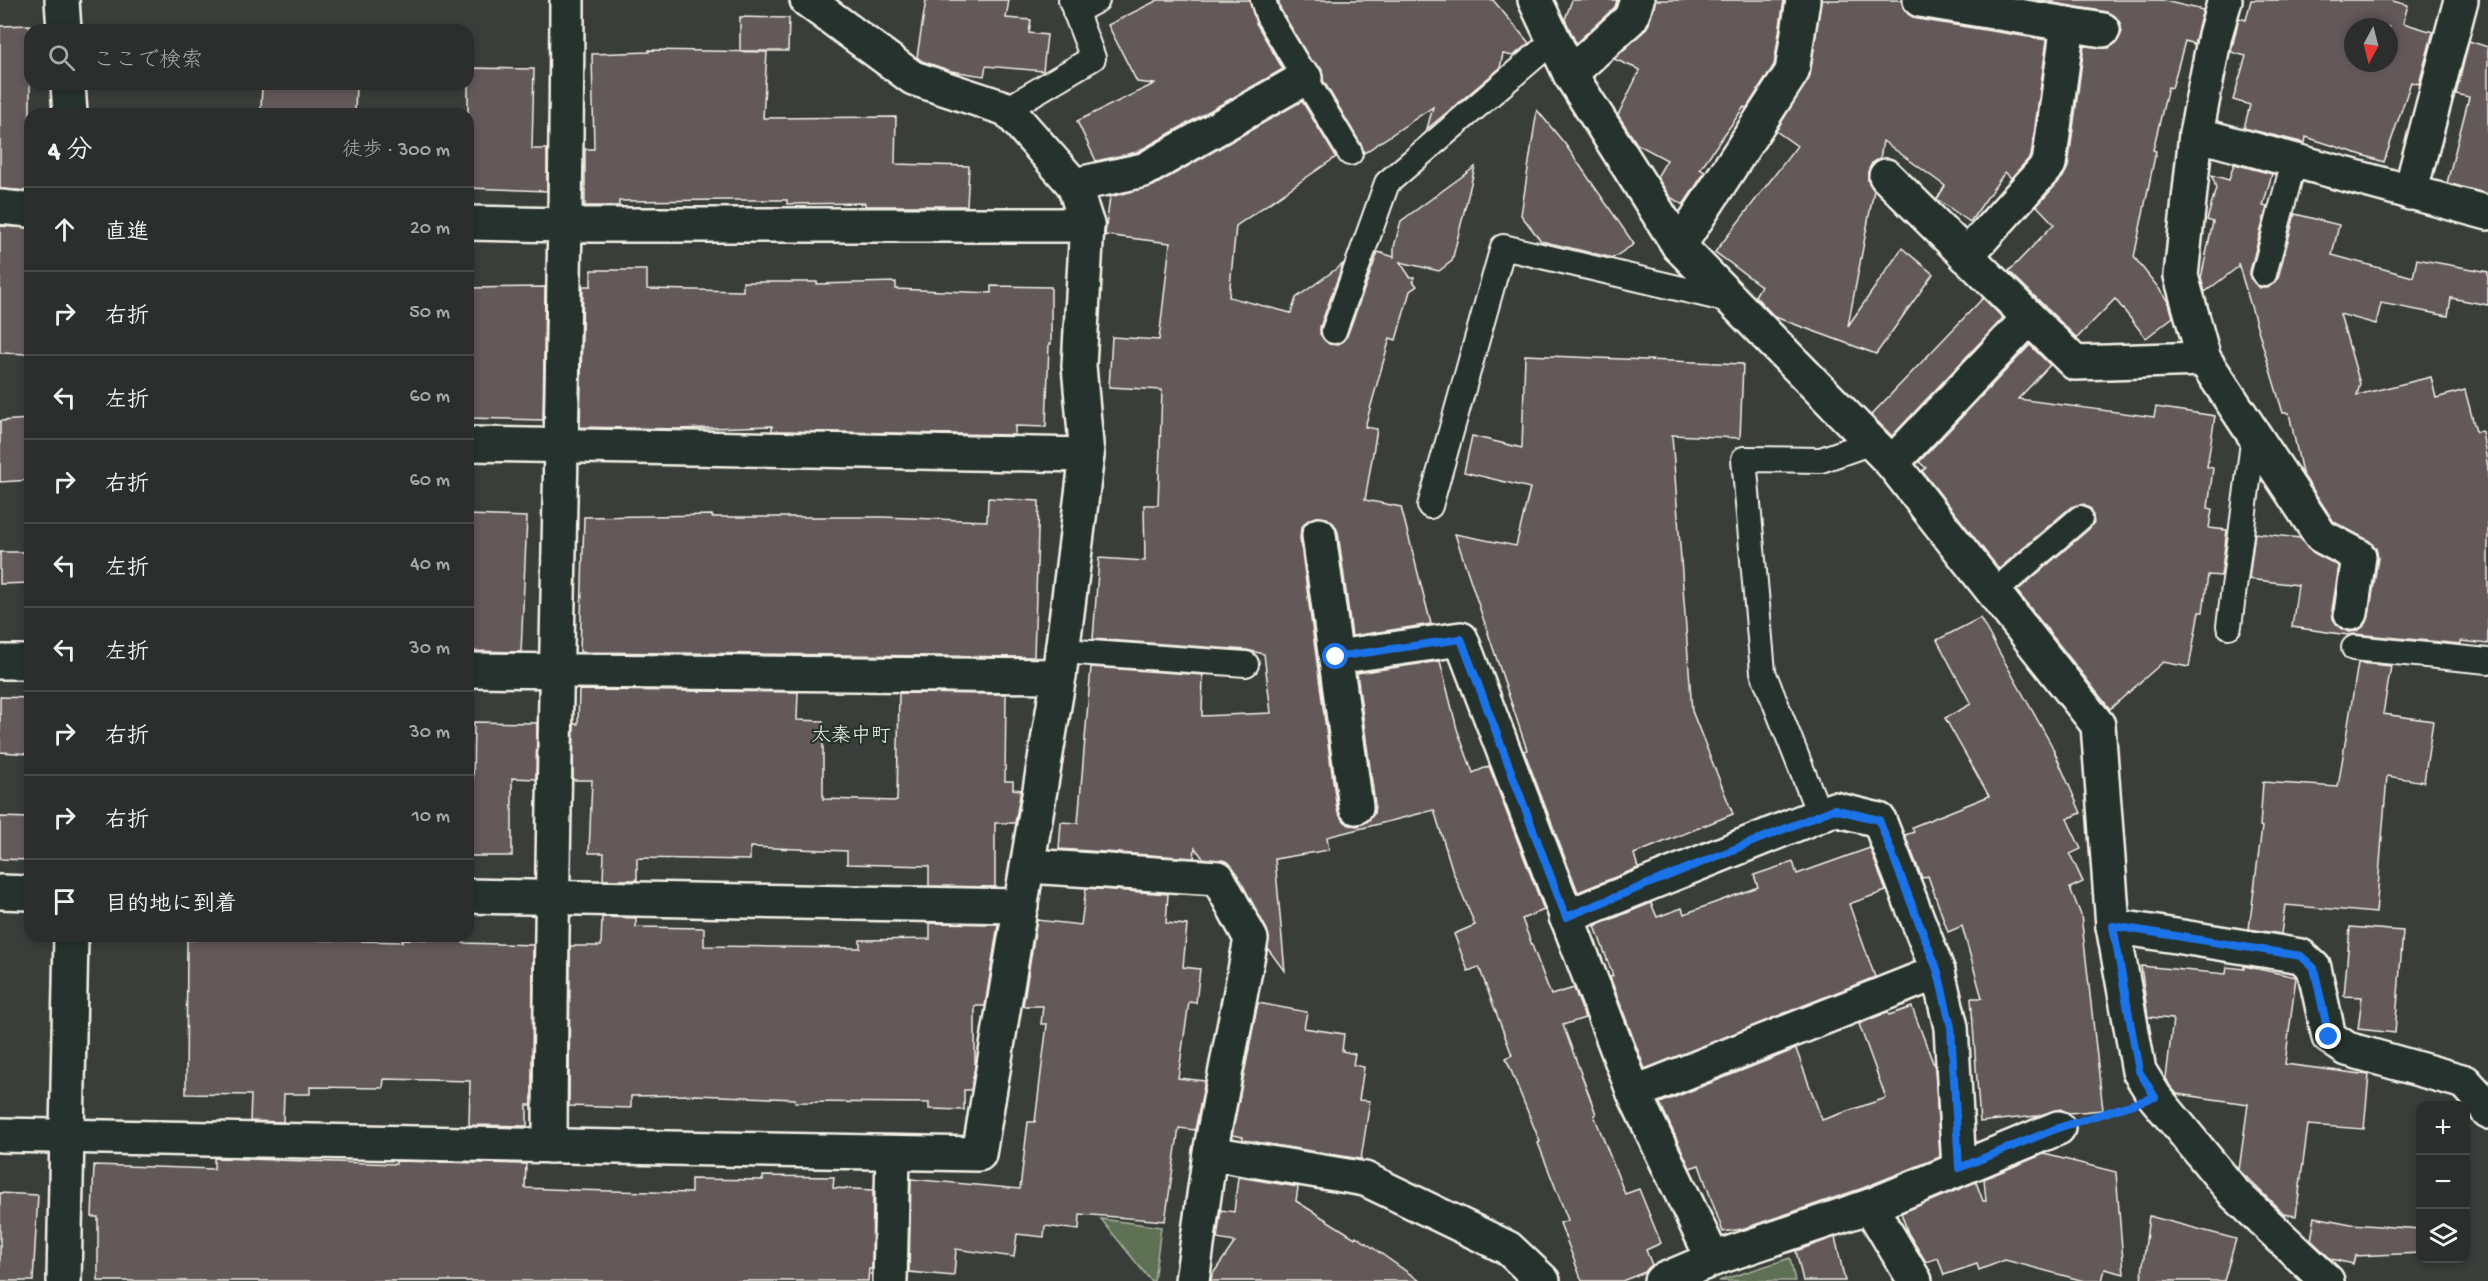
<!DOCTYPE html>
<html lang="ja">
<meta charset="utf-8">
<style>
:root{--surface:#2b2e2c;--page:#373a38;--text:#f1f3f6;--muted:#a6a8a9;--line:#474a48}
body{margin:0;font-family:"Gochi Hand","Klee One",sans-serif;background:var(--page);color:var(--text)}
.controls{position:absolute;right:18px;bottom:18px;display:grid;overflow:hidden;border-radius:12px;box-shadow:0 3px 9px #0003}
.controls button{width:54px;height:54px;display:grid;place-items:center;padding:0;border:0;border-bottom:2px solid var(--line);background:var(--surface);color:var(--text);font:30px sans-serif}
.compass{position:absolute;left:2344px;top:18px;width:54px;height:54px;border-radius:50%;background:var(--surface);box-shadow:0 3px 9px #0003;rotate:187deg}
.stop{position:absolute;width:18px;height:18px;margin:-14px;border:4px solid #1a73e8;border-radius:50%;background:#fff}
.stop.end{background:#1a73e8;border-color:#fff;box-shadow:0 2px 6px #0008}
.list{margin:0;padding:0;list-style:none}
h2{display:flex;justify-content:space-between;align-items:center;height:78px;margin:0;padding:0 24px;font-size:26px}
h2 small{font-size:20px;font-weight:400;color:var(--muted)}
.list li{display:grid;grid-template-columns:39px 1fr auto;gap:18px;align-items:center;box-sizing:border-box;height:84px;padding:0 24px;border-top:2px solid var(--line)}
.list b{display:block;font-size:22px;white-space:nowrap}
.list em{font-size:20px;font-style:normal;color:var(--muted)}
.icon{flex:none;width:33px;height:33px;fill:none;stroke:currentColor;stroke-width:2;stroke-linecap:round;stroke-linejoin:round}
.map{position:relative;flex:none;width:2488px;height:1281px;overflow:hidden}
.search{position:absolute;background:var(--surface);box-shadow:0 3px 9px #0003;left:24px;top:24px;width:450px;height:66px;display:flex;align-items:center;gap:15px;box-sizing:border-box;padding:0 21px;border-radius:18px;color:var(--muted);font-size:22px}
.panel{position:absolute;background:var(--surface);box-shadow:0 3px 9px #0003;left:24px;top:108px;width:450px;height:834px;border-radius:18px}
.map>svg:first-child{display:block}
</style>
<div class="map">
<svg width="2488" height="1281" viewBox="0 0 2488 1281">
<rect width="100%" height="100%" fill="#393e3a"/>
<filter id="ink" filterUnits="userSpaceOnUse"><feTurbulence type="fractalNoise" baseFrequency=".0167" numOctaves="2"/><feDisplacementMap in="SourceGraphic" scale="12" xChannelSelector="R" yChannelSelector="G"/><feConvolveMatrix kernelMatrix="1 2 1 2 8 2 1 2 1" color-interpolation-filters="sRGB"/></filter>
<g filter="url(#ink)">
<!-- green -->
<g fill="#5e7154" stroke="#a9b19e" stroke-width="1.5">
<polygon points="1101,1219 1161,1227 1154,1281 1151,1281"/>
<polygon points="1790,1258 1795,1281 1719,1281"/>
</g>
<!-- building -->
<g fill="#64595a" stroke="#f4f1e8" stroke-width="1.5" fill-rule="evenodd">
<polygon points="926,0 1009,0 1006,18 1031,20 1029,33 1047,35 1043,71 986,66 984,76 951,71 922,61 917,57"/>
<polygon points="1158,0 1249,0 1256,23 1283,69 1137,152 1096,161 1077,121 1154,84 1137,82 1108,25"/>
<polygon points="1278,0 1493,0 1529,43 1513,56 1503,54 1500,68 1427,129 1433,107 1364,153 1362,146 1323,80 1322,69 1311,61 1281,10"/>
<polygon points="1572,0 1617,0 1615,7 1576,43 1565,19"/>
<polygon points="1655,0 1784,0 1774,65 1746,109 1744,107 1700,169 1705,172 1683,205 1670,197 1657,177 1667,160 1637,144 1618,115 1640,70 1614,59 1644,31 1649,24"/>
<polygon points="1821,0 1902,0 1903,7 1908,14 1917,19 2047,40 2031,156 2011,178 2005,172 1970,222 1937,199 1945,186 1883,141 1880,159 1872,163 1868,172 1868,181 1874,190 1848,326 1902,248 1933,274 1876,354 1775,317 1755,296 1761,286 1715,252 1797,146 1776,131 1810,75"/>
<polygon points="2036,0 2160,0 2203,10 2194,44 2185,41 2172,88 2168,87 2153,150 2156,151 2134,257 2168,300 2173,317 2146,338 2115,299 2077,338 2009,271 2054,224 2037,206 2063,177 2068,167 2084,46 2109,48 2117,42 2122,32 2120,23 2115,16 2107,12"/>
<path d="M2251,0H2389L2408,5L2403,23L2433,32L2419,84L2411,82L2384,162L2306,137L2305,143L2244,128L2250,105L2233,100L2246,56L2231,52L2239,18L2246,20ZM2353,27H2389V63H2353Z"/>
<polygon points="740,17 789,18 788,51 740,51"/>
<polygon points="30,25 30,191 0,189 0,26"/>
<polygon points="2469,41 2488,47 2488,194 2447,183 2469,97 2456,94"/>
<polygon points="649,50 767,52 763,118 896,117 895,164 969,166 967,206 865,206 865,203 787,204 787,200 732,200 619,201 619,206 585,206 585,149 594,149 592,54 649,52"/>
<polygon points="468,68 534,69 532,149 547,149 547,191 468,188"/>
<polygon points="262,84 356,84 355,114 261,111"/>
<polygon points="1302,101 1336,157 1236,226 1229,297 1291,313 1296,298 1343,264 1320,327 1320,334 1329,344 1337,345 1347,336 1378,252 1394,257 1394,247 1401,221 1475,167 1452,261 1439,271 1400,262 1410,277 1414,277 1413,281 1417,286 1410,291 1396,340 1390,338 1365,427 1377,429 1365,500 1401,507 1431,624 1352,636 1338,532 1334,524 1327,518 1316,517 1307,521 1301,528 1300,538 1337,810 1342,819 1349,825 1358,826 1368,821 1374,814 1375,804 1357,673 1440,661 1457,729 1473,773 1489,766 1544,910 1522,919 1551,995 1574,988 1585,1018 1563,1025 1596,1114 1594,1115 1625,1194 1639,1189 1661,1243 1646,1250 1652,1265 1645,1272 1622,1281 1582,1281 1560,1223 1568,1220 1538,1143 1540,1142 1506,1058 1512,1055 1479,967 1468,971 1454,934 1475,925 1453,872 1434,810 1327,837 1329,850 1275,859 1285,972 1268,949 1267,930 1234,869 1228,862 1203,858 1195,848 1194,858 1059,849 1061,822 1078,823 1091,667 1203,675 1202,716 1271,713 1264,654 1247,650 1093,639 1099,558 1145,561 1144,505 1158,505 1162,390 1109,387 1112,337 1159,340 1170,243 1105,235 1110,197 1153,186"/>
<polygon points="1537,110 1565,144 1634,244 1613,258 1541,241 1521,215"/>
<polygon points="2234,164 2272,174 2263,206 2267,207 2250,271 2250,278 2260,288 2268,288 2278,278 2295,214 2339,225 2332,255 2413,277 2417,259 2488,272 2488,305 2451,298 2448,316 2381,303 2376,324 2340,314 2360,384 2357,395 2431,377 2436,398 2465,390 2476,432 2482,431 2488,468 2488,644 2461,641 2461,644 2355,634 2348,635 2292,627 2298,585 2249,579 2255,533 2300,538 2312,552 2339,566 2332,610 2333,619 2340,628 2349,632 2357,631 2365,625 2369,616 2378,558 2376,548 2368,540 2334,522 2302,473 2289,413 2283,413 2238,263 2238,267 2205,292 2201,278 2213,222 2207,220 2216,188 2212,175 2229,180"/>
<polygon points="0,226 30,228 30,354 0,353"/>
<polygon points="591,270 647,270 647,289 743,291 743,282 817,282 817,284 896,282 896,289 991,293 991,286 1051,287 1051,344 1049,344 1046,427 1015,426 1015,435 772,431 772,426 678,429 580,427 583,286 591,286"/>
<polygon points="545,287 543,420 468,418 468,288"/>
<polygon points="1983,298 2003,318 1892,436 1871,415"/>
<polygon points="2030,345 2050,365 2018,399 2154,417 2156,407 2215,416 2207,467 2213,468 2208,508 2212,509 2209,528 2227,530 2221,576 2208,575 2203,612 2199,612 2189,667 2163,662 2110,709 2017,591 2089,529 2094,522 2091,509 2084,504 2071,507 1999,569 1922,471 1926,468 1919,462"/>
<polygon points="1525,355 1743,364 1740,438 1672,435 1692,711 1733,814 1634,854 1638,868 1578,892 1524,751 1527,750 1455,534 1516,546 1530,488 1464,472 1472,436 1522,448"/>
<polygon points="30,419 30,480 0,482 0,421"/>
<polygon points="988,498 1039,501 1034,657 580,652 584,517 712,515 712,517 883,517 987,521"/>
<polygon points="468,515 527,517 521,652 468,651"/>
<polygon points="0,552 30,552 30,583 0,584"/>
<polygon points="1980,618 2051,744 2081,813 2067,819 2081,849 2070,854 2083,882 2070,888 2081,915 2103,1110 2069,1113 2060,1109 2037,1116 1980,1122 1971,998 1982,998 1962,926 1948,932 1928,876 1922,878 1905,835 1914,832 1912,827 1989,796 1945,718 1971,704 1937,640"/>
<polygon points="2358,663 2391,666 2383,714 2433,721 2424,782 2387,776 2376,913 2285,905 2281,934 2249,929 2262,827 2260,826 2263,782 2338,787"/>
<polygon points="579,690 798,692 797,720 823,721 823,799 897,801 899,693 1006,694 1005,781 1013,781 1013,789 1021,790 1015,823 995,823 995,887 929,886 929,866 847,864 847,851 750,847 750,860 637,858 637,880 603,880 604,853 589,853 592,780 573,780 574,724 578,724"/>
<polygon points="0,697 30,698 30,754 0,752"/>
<polygon points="474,722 537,723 536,779 512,778 512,856 468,856 468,787 473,787"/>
<polygon points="0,817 30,818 30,860 0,859"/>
<polygon points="1870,848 1886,891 1849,904 1875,977 1645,1069 1610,977 1613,976 1595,926 1651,903 1657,917 1682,908 1684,914 1758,887 1754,875 1793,862 1797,874"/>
<polygon points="1086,888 1168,894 1166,923 1187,925 1183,967 1200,969 1196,1003 1189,1002 1178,1078 1205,1081 1195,1130 1179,1128 1165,1221 1080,1214 1079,1230 1045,1226 1044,1237 1017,1234 1014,1257 956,1249 954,1276 909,1272 911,1179 1020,1189 1028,1122 1035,1122 1047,1024 1041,1024 1043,1006 1023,1006 1037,920 1081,925"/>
<polygon points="602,917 636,918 636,927 704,928 704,946 860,948 860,940 930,939 930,923 998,924 985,1006 975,1006 975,1066 971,1090 964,1090 964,1110 929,1109 929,1103 795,1102 795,1099 695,1095 631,1096 631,1108 569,1106 570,946 601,946"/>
<polygon points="2350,927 2403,931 2395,1033 2358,1029 2362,997 2344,996"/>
<polygon points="197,936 317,936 317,940 402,942 402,939 463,940 463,943 533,945 532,1105 527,1105 527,1126 469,1125 470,1081 384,1079 383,1088 310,1087 310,1094 284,1094 283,1122 250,1121 251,1095 186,1094 187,940 197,940"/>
<polygon points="2141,966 2226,974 2227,967 2244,969 2244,966 2296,977 2285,1064 2369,1075 2364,1129 2308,1125 2296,1216 2284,1214 2239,1170 2248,1104 2177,1094 2170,1086 2166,1078 2173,1019 2148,1017"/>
<polygon points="1258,1003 1307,1012 1304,1028 1344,1034 1342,1051 1355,1054 1353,1065 1364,1067 1359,1100 1370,1101 1361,1159 1243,1140 1243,1137 1232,1135"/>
<polygon points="1912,1007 1935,1068 1940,1157 1863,1188 1742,1229 1723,1232 1699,1165 1690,1168 1660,1103 1796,1049 1822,1120 1886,1098 1859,1024 1888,1012 1889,1015"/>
<polygon points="2044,1154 2116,1172 2124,1274 2105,1269 2102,1281 2084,1281 2005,1260 1979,1270 1977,1264 1944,1275 1938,1258 1926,1262 1908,1233 1901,1213 1976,1182 1983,1201 1986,1201 1984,1179"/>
<polygon points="214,1158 396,1164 396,1161 526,1164 525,1188 573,1190 691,1193 691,1179 763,1180 763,1176 834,1177 833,1188 873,1190 872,1269 869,1269 868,1281 98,1281 98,1217 92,1217 94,1165 214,1169"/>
<polygon points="1238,1177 1298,1187 1296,1201 1355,1238 1356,1236 1420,1281 1211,1281 1212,1275 1235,1242 1217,1239 1221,1210 1234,1212"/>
<polygon points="0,1193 38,1195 33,1281 0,1281"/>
<polygon points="2149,1216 2236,1239 2224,1281 2141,1281"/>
<polygon points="2315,1217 2351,1224 2421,1229 2421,1253 2355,1256 2353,1264 2331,1259 2311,1240"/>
<polygon points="1835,1237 1845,1281 1803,1281 1796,1251"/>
</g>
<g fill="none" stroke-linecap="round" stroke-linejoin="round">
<!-- service casing -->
<g stroke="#f4f1e8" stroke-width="28">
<g id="service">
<polyline points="1263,0 1268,16 1350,153"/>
<polyline points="1075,12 1097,0"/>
<polyline points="1007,109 1093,58 1071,0"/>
<polyline points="2264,274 2294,161"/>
<polyline points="1334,331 1387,183 1554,40"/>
<polyline points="1430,506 1503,247 1733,301"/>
<polyline points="1993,593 2080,518"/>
<polyline points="2229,626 2254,435"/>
<polyline points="2354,648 2488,661"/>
<polyline points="1063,651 1246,664"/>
<polyline points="1820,816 1763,672 1744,459 1821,460 1872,442"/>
</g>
</g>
<!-- minor casing -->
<g stroke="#f4f1e8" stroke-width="38">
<g id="minor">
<polyline points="1535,0 1570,74 1679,246 1892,463 2098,725 2113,926 2139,1071 2155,1097 2235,1194 2327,1281"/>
<polyline points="1920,0 2103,30"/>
<polyline points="2225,0 2215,35 2196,134 2488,213"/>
<polyline points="1570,74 1631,18 1637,0"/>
<polyline points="2196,134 2181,276 2204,359 2321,536 2359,556 2351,613"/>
<polyline points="1886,176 2075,363 2204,359"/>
<polyline points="1074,185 1144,170 1305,78"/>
<polyline points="2410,193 2461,0"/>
<polyline points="0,207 30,210"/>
<polyline points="468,223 567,225 1087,225"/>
<polyline points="1679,246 1792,72 1803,0"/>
<polyline points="1966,256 2049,164 2068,24"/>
<polyline points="468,444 1087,455"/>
<polyline points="1892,463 2029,318"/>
<polyline points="1319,535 1356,807"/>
<polyline points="1336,657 1461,639 1634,1093 1713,1259"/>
<polyline points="0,662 30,662"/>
<polyline points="468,670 1059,676"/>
<polyline points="1028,866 1218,878 1251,939 1210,1153 1192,1281"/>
<polyline points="0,892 30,893"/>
<polyline points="468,896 1021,906"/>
<polyline points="1566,917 1834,809 1879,820 1938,972 1951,1027 1959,1168"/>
<polyline points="2113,926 2301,956 2314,968 2329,1037 2347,1049 2465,1082 2484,1103 2488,1112"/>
<polyline points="1634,1093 1938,972"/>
<polyline points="0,1135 979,1154 1059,676 1087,455 1079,366 1087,225 1074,185 1007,109 913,78 807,0"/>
<path d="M550,1146C551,764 566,382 567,0"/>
<polyline points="1210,1153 1365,1179 1508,1248 1543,1281"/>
<polyline points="1870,1206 1915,1281"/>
<polyline points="890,1281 893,1154"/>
<polyline points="1661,1281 1713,1259 1870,1206 2058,1128"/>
</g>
</g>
<!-- tertiary casing -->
<g stroke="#f4f1e8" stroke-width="38">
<g id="tertiary">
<polyline points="62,0 64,30"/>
<polyline points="68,84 70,114"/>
<polyline points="64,1281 71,936"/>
</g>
</g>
<!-- path -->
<polyline stroke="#f4f1e8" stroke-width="4" stroke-dasharray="4.5 4.5" stroke-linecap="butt" points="2093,1117 2120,1108"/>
<!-- service -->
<use href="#service" stroke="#26332d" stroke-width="24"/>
<!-- minor -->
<use href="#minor" stroke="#26332d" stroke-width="33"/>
<!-- tertiary -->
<use href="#tertiary" stroke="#26332d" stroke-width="33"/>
</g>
</g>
<g fill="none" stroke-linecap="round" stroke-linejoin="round" filter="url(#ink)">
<!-- route -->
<polyline stroke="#1a73e8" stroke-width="8" points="1336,657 1461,639 1566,917 1834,809 1879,820 1938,972 1951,1027 1959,1168 2058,1128 2155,1097 2139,1071 2113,926 2301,956 2314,968 2329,1037"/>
</g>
<g text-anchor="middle" stroke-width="4.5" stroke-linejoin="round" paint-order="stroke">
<!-- neighbourhood labels -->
<g font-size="20" fill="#f4f1e8" stroke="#26332d">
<text x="851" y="741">太秦中町</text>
</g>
</g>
</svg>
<div class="controls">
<button>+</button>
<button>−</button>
<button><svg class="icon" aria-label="layers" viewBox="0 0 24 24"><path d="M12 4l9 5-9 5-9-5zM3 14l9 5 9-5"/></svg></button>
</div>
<svg class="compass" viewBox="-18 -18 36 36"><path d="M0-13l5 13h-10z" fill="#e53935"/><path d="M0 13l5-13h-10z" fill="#a6a8a9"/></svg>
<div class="stop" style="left:1336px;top:657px"></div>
<div class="stop end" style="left:2329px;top:1037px"></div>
<div class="search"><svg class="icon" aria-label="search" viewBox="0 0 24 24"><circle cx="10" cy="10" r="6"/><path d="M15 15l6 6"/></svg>ここで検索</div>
<section class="panel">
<h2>4 分<small>徒歩 · 300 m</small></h2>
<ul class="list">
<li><svg class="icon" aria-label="ahead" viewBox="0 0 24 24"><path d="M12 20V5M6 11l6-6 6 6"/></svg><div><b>直進</b></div><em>20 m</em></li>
<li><svg class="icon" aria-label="right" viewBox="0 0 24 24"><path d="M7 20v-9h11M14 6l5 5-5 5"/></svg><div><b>右折</b></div><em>50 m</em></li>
<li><svg class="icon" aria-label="left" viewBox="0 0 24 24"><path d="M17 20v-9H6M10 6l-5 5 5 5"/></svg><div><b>左折</b></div><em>60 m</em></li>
<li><svg class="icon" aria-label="right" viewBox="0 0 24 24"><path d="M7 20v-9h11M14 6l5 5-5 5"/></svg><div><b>右折</b></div><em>60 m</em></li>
<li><svg class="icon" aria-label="left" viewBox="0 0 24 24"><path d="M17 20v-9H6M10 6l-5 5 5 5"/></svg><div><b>左折</b></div><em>40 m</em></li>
<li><svg class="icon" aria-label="left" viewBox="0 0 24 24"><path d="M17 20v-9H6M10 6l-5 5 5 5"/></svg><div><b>左折</b></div><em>30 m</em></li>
<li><svg class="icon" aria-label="right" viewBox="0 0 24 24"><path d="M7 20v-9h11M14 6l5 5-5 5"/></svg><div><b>右折</b></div><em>30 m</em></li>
<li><svg class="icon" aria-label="right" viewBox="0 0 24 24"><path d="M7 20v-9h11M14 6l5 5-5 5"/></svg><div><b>右折</b></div><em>10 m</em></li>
<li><svg class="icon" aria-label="arrive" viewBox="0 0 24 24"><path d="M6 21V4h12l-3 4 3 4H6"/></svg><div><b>目的地に到着</b></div></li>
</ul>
</section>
</div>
